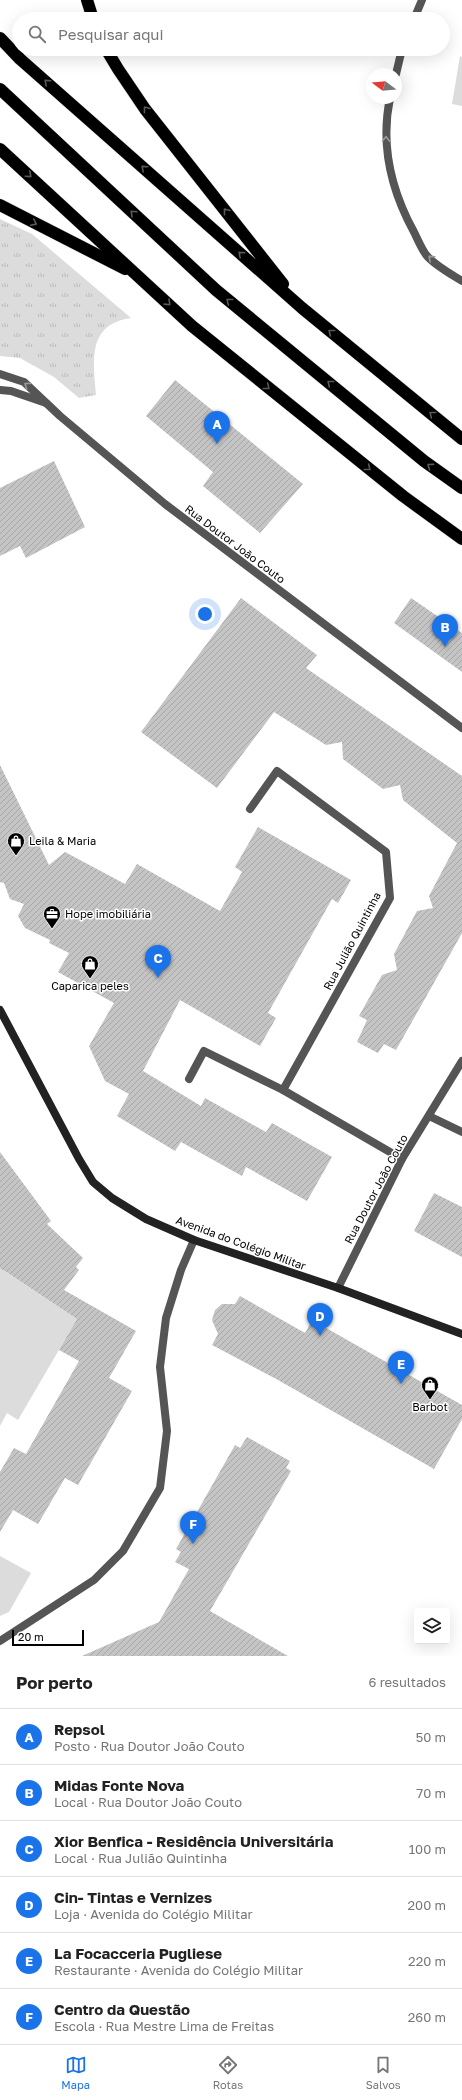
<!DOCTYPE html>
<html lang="pt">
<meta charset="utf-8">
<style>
:root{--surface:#fff;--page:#f2f2f2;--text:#222;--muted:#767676;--line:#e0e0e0;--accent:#1a73e8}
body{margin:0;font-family:"Golos Text",sans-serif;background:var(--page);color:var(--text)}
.controls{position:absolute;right:12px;bottom:12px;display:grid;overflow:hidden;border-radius:4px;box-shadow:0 4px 16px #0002}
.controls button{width:36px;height:36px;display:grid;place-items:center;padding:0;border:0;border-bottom:1px solid var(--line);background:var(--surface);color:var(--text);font:20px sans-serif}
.compass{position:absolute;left:366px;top:68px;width:36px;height:36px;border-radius:50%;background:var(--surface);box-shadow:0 4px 16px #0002;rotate:286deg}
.scale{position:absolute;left:12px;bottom:10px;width:72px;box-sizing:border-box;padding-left:4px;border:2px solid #000;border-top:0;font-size:11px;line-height:14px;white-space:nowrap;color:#000;-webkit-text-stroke:3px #fff;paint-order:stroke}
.you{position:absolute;left:205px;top:614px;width:14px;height:14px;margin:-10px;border:3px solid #fff;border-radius:50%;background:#1a73e8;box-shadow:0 0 0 6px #1a73e833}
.badge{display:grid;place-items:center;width:26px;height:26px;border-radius:50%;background:var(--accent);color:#fff;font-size:13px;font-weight:700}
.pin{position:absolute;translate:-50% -33px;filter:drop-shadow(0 1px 2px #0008)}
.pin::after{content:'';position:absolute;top:21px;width:14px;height:12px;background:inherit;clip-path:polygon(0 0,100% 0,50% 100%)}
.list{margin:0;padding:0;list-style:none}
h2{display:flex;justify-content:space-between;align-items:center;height:52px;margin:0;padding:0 16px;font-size:17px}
h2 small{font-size:13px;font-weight:400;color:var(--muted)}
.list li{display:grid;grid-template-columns:26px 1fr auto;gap:12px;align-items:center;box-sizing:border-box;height:56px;padding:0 16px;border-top:1px solid var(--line)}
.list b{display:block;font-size:15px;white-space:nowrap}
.list p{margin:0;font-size:13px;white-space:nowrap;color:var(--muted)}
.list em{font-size:13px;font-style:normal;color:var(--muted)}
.icon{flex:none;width:22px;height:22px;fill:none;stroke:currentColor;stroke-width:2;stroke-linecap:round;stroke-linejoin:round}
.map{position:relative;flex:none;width:462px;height:1656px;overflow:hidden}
.search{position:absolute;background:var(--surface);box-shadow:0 4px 16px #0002;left:12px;right:12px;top:12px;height:44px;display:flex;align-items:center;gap:10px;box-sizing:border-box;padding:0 14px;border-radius:22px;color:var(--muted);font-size:15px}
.sheet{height:388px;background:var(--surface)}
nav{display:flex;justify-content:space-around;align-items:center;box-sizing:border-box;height:56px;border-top:1px solid var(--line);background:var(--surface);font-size:11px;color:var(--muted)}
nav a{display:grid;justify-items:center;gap:2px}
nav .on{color:var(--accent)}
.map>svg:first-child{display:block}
</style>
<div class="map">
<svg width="462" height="1656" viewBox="0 0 462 1656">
<defs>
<pattern id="grass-tufts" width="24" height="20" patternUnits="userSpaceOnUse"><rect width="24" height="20" fill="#dcdcdc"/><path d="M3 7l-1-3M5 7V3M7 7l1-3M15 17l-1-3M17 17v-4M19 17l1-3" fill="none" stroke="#bbb"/></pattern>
<pattern id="building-hatch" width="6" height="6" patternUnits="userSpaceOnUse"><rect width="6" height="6" fill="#c4c4c4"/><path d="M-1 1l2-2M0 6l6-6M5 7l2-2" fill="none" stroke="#a7a7a7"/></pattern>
</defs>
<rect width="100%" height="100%" fill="#fff"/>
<!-- grass -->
<path fill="url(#grass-tufts)" d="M0,219L32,234L131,318C87,324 93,361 96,395L79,398L54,377L20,358L0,356Z"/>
<!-- park -->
<g fill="#dcdcdc">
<polygon points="460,56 462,57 462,106 452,104"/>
<polygon points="0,1264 4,1271 77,1319 18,1420 7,1413 0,1426"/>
<polygon points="0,1556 31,1573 9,1612 0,1616"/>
</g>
<!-- building -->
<g fill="url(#building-hatch)">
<polygon points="175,380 303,484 260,533 203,486 213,472 146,416"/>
<polygon points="54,461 85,527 26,558 20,546 0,556 0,488"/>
<polygon points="241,598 317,655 306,668 462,776 462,933 396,1050 384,1044 378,1053 357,1042 367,1020 359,1016 382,975 397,970 394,954 417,911 433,908 429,896 457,843 403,800 400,785 383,789 343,759 342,742 326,745 274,712 217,788 141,732"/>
<polygon points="411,598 462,633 462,672 394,623"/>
<polygon points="0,765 49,865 65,852 125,884 137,864 220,911 242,872 235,867 258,827 351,880 338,903 332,899 268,1013 276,1018 260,1046 180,1000 143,1071 201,1106 205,1098 266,1132 272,1123 332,1157 307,1201 246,1167 242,1176 181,1142 175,1151 117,1116 129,1094 105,1081 89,1046 114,1003 58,972 69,953 49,943 50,940 25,928 18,916 24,904 10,899 4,883 0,882"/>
<polygon points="0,1152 51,1221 47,1224 83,1258 76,1267 79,1270 64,1290 136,1331 109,1378 132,1391 78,1485 65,1478 38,1524 13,1510 0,1532 0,1472 14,1448 26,1454 79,1361 59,1350 77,1319 0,1268"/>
<polygon points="434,1193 462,1207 462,1257 414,1231"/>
<polygon points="240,1296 305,1333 312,1320 462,1405 462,1419 434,1469 278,1380 212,1345 218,1334 212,1320 215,1310 222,1304 235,1304"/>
<polygon points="247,1437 290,1461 286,1468 291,1471 210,1611 288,1656 82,1656 159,1622 189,1569 175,1562 181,1552 176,1549 235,1445 240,1448"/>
</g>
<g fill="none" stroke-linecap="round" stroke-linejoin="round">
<!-- highway casing -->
<g stroke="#dbdbdb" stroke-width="13">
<g id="highway">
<polyline points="87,0 93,19"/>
<polyline points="0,38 20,59 302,308 462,439"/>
<polyline points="106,49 118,69 145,109 283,284"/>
<polyline points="0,89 216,290 424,461 462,488"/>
<polyline points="0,149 192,326 403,496 462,539"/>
<polyline points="0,205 125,269"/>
</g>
</g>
<!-- street -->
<g stroke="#555" stroke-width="8">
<polyline points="414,19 422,0"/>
<polyline points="396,74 402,49"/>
<path d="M390,98C380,146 391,190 414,232C418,240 422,250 427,256C436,266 451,274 462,281"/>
<polyline points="0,374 24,382 60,416 165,504 462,728"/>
<polyline points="0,390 11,391 46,403"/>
<polyline points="250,809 277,771 386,852 390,898 283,1090 402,1159"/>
<polyline points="189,1079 204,1051 283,1090"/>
<polyline points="429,1116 462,1132"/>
<polyline points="338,1288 402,1159 462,1061"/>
<polyline points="0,1641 94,1580 123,1551 160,1488 167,1431 160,1367 166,1318 181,1270 194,1240"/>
</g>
<!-- secondary -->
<polyline stroke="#222" stroke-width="8" points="0,1010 79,1159 93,1182 112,1198 146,1219 194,1240 338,1288 462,1334"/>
<!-- highway -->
<use href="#highway" stroke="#000" stroke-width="12"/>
</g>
<!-- one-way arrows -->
<defs><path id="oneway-chevron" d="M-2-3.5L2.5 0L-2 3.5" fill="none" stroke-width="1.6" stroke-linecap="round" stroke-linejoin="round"/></defs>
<g stroke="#595959">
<use href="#oneway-chevron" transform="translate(47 82) rotate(-138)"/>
<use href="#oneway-chevron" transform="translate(146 109) rotate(-127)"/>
<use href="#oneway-chevron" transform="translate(144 168) rotate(-138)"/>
<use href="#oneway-chevron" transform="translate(29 175) rotate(42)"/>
<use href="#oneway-chevron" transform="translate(226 211) rotate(-128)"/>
<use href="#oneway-chevron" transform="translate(133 213) rotate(-137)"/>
<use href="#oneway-chevron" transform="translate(34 223) rotate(27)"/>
<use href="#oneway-chevron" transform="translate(241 254) rotate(-138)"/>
<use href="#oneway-chevron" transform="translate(229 301) rotate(-141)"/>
<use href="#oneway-chevron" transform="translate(168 303) rotate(44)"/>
<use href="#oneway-chevron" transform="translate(331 332) rotate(-141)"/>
<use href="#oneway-chevron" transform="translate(330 383) rotate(-141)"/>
<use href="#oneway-chevron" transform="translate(267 387) rotate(39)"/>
<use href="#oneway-chevron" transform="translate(432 414) rotate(-141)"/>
<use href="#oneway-chevron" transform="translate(430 466) rotate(-144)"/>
<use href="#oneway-chevron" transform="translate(368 468) rotate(39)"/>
</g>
<g stroke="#999">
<use href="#oneway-chevron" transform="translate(386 139) rotate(-89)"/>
<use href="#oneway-chevron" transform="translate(431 258) rotate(-138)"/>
<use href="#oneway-chevron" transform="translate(27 385) rotate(-144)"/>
</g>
<!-- icons -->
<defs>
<g id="shop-pin" transform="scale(0.9)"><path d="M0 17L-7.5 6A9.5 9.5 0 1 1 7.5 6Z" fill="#000" stroke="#fff"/><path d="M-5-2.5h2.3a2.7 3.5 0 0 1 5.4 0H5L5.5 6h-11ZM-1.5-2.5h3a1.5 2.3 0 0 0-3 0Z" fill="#fff"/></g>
<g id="office-pin" transform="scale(0.9)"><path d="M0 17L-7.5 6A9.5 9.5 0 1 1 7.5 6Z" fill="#000" stroke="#fff"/><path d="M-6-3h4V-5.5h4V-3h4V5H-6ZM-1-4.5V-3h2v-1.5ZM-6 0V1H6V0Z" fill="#fff"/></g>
</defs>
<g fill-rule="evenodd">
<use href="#shop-pin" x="16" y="841"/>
<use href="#office-pin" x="52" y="914"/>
<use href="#shop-pin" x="90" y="964"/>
<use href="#shop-pin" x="430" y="1385"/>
</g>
<g text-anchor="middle" stroke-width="3" stroke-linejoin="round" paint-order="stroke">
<!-- street labels -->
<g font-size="11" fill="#000" stroke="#fff">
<text transform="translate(235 544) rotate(37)" y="4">Rua Doutor João Couto</text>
<text transform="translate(352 941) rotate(-62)" y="4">Rua Julião Quintinha</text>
<text transform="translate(376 1189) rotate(-62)" y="4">Rua Doutor João Couto</text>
<text transform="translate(241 1243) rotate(20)" y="4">Avenida do Colégio Militar</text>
</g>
<!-- poi labels -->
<g font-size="11" fill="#000" stroke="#fff" text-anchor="start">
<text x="29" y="845">Leila &amp; Maria</text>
<text x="65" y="918">Hope imobiliária</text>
<text x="90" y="990" text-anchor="middle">Caparica peles</text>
<text x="430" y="1411" text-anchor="middle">Barbot</text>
</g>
</g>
</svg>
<div class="controls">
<button><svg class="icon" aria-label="layers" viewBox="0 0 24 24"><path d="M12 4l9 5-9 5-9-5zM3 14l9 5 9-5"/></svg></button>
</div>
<svg class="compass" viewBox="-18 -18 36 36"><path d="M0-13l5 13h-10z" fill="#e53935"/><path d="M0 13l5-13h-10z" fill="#767676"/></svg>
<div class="scale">20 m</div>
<div class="you"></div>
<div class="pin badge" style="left:217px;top:444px">A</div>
<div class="pin badge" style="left:445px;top:647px">B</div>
<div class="pin badge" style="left:158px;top:978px">C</div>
<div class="pin badge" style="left:320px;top:1336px">D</div>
<div class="pin badge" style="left:401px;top:1384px">E</div>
<div class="pin badge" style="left:193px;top:1544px">F</div>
<div class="search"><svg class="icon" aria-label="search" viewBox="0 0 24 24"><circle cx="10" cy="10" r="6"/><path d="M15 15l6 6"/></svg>Pesquisar aqui</div>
</div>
<section class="sheet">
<h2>Por perto<small>6 resultados</small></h2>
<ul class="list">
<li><span class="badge">A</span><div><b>Repsol</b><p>Posto · Rua Doutor João Couto</p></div><em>50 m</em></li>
<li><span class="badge">B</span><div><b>Midas Fonte Nova</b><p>Local · Rua Doutor João Couto</p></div><em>70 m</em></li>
<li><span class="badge">C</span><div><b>Xior Benfica - Residência Universitária</b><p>Local · Rua Julião Quintinha</p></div><em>100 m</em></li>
<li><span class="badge">D</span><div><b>Cin- Tintas e Vernizes</b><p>Loja · Avenida do Colégio Militar</p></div><em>200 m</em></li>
<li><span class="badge">E</span><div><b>La Focacceria Pugliese</b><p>Restaurante · Avenida do Colégio Militar</p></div><em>220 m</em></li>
<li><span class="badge">F</span><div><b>Centro da Questão</b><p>Escola · Rua Mestre Lima de Freitas</p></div><em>260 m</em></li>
</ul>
</section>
<nav>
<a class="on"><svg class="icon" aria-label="map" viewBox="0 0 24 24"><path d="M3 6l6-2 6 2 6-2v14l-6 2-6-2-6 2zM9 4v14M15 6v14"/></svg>Mapa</a>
<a><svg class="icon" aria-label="directions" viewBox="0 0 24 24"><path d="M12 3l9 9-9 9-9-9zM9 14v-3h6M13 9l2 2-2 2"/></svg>Rotas</a>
<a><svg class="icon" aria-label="saved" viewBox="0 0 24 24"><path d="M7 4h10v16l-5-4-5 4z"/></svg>Salvos</a>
</nav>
